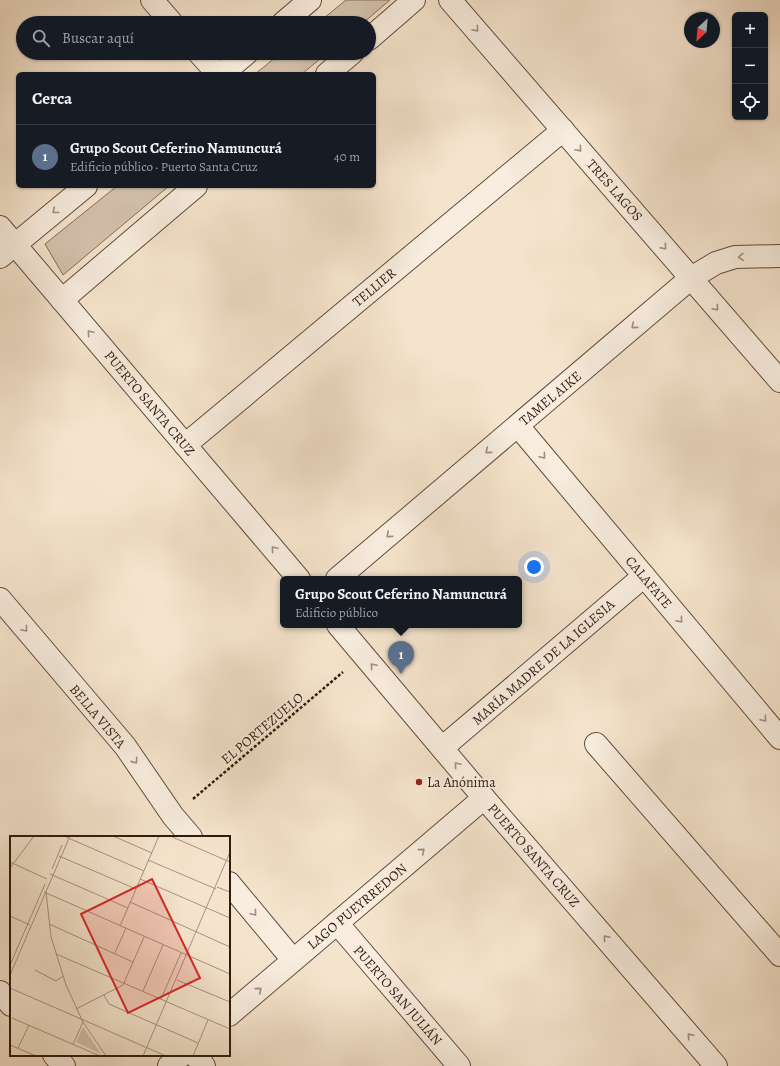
<!DOCTYPE html>
<html lang="es">
<meta charset="utf-8">
<style>
:root{--surface:#171b24;--page:#20242c;--text:#f1f3f6;--muted:#9ea1a6;--line:#363941;--accent:#c59692}
body{margin:0;font-family:Alegreya,serif;background:var(--page);color:var(--text)}
.controls{position:absolute;right:12px;top:12px;display:grid;overflow:hidden;border-radius:6px;box-shadow:0 1px 3px #0004}
.controls button{width:36px;height:36px;display:grid;place-items:center;padding:0;border:0;border-bottom:1px solid var(--line);background:var(--surface);color:var(--text);font:20px sans-serif}
.compass{position:absolute;left:684px;top:12px;width:36px;height:36px;border-radius:50%;background:var(--surface);box-shadow:0 1px 3px #0004;rotate:206deg}
.you{position:absolute;left:534px;top:567px;width:14px;height:14px;margin:-10px;border:3px solid #fff;border-radius:50%;background:#1a73e8;box-shadow:0 0 0 6px #1a73e833}
.badge{display:grid;place-items:center;width:26px;height:26px;border-radius:50%;background:var(--accent);color:#fff;font-size:13px;font-weight:700}
.pin{position:absolute;translate:-50% -33px;filter:drop-shadow(0 1px 2px #0008)}
.pin::after{content:'';position:absolute;top:21px;width:14px;height:12px;background:inherit;clip-path:polygon(0 0,100% 0,50% 100%)}
.popup{position:absolute;left:280px;top:576px;width:242px;height:52px;box-sizing:border-box;display:grid;place-content:center;border-radius:6px;background:var(--surface);filter:drop-shadow(0 1px 3px #0005);font-size:13px;white-space:nowrap;color:var(--muted)}
.popup b{font-size:15px;color:var(--text)}
.popup::after{content:'';position:absolute;left:50%;top:100%;margin-left:-8px;border:8px solid transparent;border-top-color:var(--surface)}
.list{margin:0;padding:0;list-style:none}
h2{display:flex;justify-content:space-between;align-items:center;height:52px;margin:0;padding:0 16px;font-size:17px}
h2 small{font-size:13px;font-weight:400;color:var(--muted)}
.list li{display:grid;grid-template-columns:26px 1fr auto;gap:12px;align-items:center;box-sizing:border-box;height:64px;padding:0 16px;border-top:1px solid var(--line)}
.list b{display:block;font-size:15px;white-space:nowrap}
.list p{margin:0;font-size:13px;white-space:nowrap;color:var(--muted)}
.list em{font-size:13px;font-style:normal;color:var(--muted)}
.icon{flex:none;width:22px;height:22px;fill:none;stroke:currentColor;stroke-width:2;stroke-linecap:round;stroke-linejoin:round}
.map{position:relative;flex:none;width:780px;height:1066px;overflow:hidden}
.search{position:absolute;background:var(--surface);box-shadow:0 1px 3px #0004;left:16px;top:16px;width:360px;height:44px;display:flex;align-items:center;gap:10px;box-sizing:border-box;padding:0 14px;border-radius:22px;color:var(--muted);font-size:15px}
.panel{position:absolute;background:var(--surface);box-shadow:0 1px 3px #0004;left:16px;top:72px;width:360px;height:116px;border-radius:6px}
.map>svg:first-child{display:block}
</style>
<div class="map">
<svg width="780" height="1066" viewBox="0 0 780 1066">
<rect width="100%" height="100%" fill="#f5e4cd"/>
<filter id="stains"><feTurbulence type="fractalNoise" baseFrequency=".005" numOctaves="4"/><feColorMatrix values="0 0 0 0 .2 0 0 0 0 .09 0 0 0 0 .02 0 0 0 .5 -.17"/></filter>
<radialGradient id="worn" r=".72"><stop offset=".6" stop-color="#630" stop-opacity="0"/><stop offset="1" stop-color="#630" stop-opacity=".3"/></radialGradient>
<!-- green -->
<g fill="#d4c2ad" stroke="#826e5e">
<polygon points="346,0 390,0 363,23 318,23"/>
<polygon points="281,53 327,53 302,74 255,74"/>
<polygon points="117,186 169,186 63,275 45,244"/>
</g>
<g fill="none" stroke-linecap="round" stroke-linejoin="round">
<!-- minor casing -->
<g stroke="#614c3e" stroke-width="24">
<g id="minor">
<polyline points="152,0 172,23"/>
<polyline points="450,0 780,381"/>
<polyline points="283,23 310,0"/>
<polyline points="369,39 414,0"/>
<polyline points="199,53 218,74"/>
<polyline points="222,74 247,53"/>
<polyline points="327,74 352,53"/>
<polyline points="0,227 299,579"/>
<polyline points="0,257 86,186"/>
<polyline points="62,300 196,186"/>
<polyline points="518,426 780,738"/>
<polyline points="185,445 563,130"/>
<polyline points="337,579 691,278 716,263 735,257 780,256"/>
<polyline points="0,599 125,746 173,816 191,837"/>
<polyline points="338,625 484,798 716,1066"/>
<polyline points="596,744 780,955"/>
<polyline points="442,748 644,576"/>
<polyline points="229,883 293,960"/>
<polyline points="337,923 459,1066"/>
<polyline points="0,992 11,1005"/>
<polyline points="229,1015 484,798"/>
<polyline points="54,1055 64,1066"/>
<polyline points="195,1055 204,1066"/>
<polyline points="169,1066 182,1055"/>
</g>
</g>
<!-- path -->
<polyline stroke="#301a0e" stroke-width="2.5" stroke-dasharray="3 2" stroke-linecap="butt" points="193,799 343,672"/>
<!-- minor -->
<use href="#minor" stroke="#f8edde" stroke-width="22"/>
</g>
<!-- one-way arrows -->
<defs><path id="oneway-chevron" d="M-2-3.5L2.5 0L-2 3.5" fill="none" stroke-width="1.6" stroke-linecap="round" stroke-linejoin="round"/></defs>
<g stroke="#9e8e80">
<use href="#oneway-chevron" transform="translate(476 29) rotate(49)"/>
<use href="#oneway-chevron" transform="translate(579 149) rotate(49)"/>
<use href="#oneway-chevron" transform="translate(55 211) rotate(141)"/>
<use href="#oneway-chevron" transform="translate(664 247) rotate(49)"/>
<use href="#oneway-chevron" transform="translate(741 257) rotate(178)"/>
<use href="#oneway-chevron" transform="translate(716 308) rotate(49)"/>
<use href="#oneway-chevron" transform="translate(634 326) rotate(140)"/>
<use href="#oneway-chevron" transform="translate(90 333) rotate(-130)"/>
<use href="#oneway-chevron" transform="translate(488 451) rotate(140)"/>
<use href="#oneway-chevron" transform="translate(543 456) rotate(50)"/>
<use href="#oneway-chevron" transform="translate(389 535) rotate(140)"/>
<use href="#oneway-chevron" transform="translate(274 549) rotate(-130)"/>
<use href="#oneway-chevron" transform="translate(680 620) rotate(50)"/>
<use href="#oneway-chevron" transform="translate(25 629) rotate(50)"/>
<use href="#oneway-chevron" transform="translate(373 666) rotate(-130)"/>
<use href="#oneway-chevron" transform="translate(764 719) rotate(50)"/>
<use href="#oneway-chevron" transform="translate(135 761) rotate(55)"/>
<use href="#oneway-chevron" transform="translate(457 765) rotate(-130)"/>
<use href="#oneway-chevron" transform="translate(422 851) rotate(-40)"/>
<use href="#oneway-chevron" transform="translate(254 913) rotate(50)"/>
<use href="#oneway-chevron" transform="translate(606 938) rotate(-131)"/>
<use href="#oneway-chevron" transform="translate(259 990) rotate(-40)"/>
<use href="#oneway-chevron" transform="translate(690 1036) rotate(-131)"/>
</g>
<!-- markers -->
<circle fill="#8f2418" stroke="#f8edde" stroke-width="1.5" cx="419" cy="782" r="4"/>
<g text-anchor="middle" stroke-width="3.5" stroke-linejoin="round" paint-order="stroke">
<!-- street labels -->
<g font-size="14" fill="#301a0e" stroke="#f8edde">
<text transform="translate(615 190) rotate(49)" y="5">TRES LAGOS</text>
<text transform="translate(374 287) rotate(-40)" y="5">TELLIER</text>
<text transform="translate(550 398) rotate(-40)" y="5">TAMEL AIKE</text>
<text transform="translate(150 403) rotate(50)" y="5">PUERTO SANTA CRUZ</text>
<text transform="translate(649 582) rotate(50)" y="5">CALAFATE</text>
<text transform="translate(543 662) rotate(-41)" y="5">MARÍA MADRE DE LA IGLESIA</text>
<text transform="translate(98 716) rotate(50)" y="5">BELLA VISTA</text>
<text transform="translate(262 728) rotate(-40)" y="5">EL PORTEZUELO</text>
<text transform="translate(534 855) rotate(49)" y="5">PUERTO SANTA CRUZ</text>
<text transform="translate(357 906) rotate(-40)" y="5">LAGO PUEYRREDON</text>
<text transform="translate(398 995) rotate(49)" y="5">PUERTO SAN JULIÁN</text>
</g>
<!-- poi labels -->
<g font-size="14" fill="#301a0e" stroke="#f8edde" text-anchor="start">
<text x="427" y="787">La Anónima</text>
</g>
</g>
<!-- overview -->
<g transform="translate(10 836)">
<rect width="220" height="220" fill="#f5e4cd"/>
<path d="M73,191L91,218L66,206Z" fill="#d4c2ad"/>
<path fill="none" stroke="#a69381" stroke-width="1" d="M103,0L142,17M160,0L220,26M56,1L134,35M49,20L126,53M138,24L206,53M0,26L37,43M0,32L24,0M42,33L52,9M40,38L118,72M130,43L220,82M207,51L220,56M34,56L220,138M36,56L41,101L56,149L73,186L96,220M120,66L220,111M0,80L20,89M39,88L123,126M110,90L149,0M105,117L116,92M46,118L220,193M0,129L35,48M25,134L46,145L53,140M0,139L60,0M167,144L220,166M0,152L156,220M133,155L153,109M94,159L99,168L188,207M151,163L171,117M66,173L113,149L134,101M2,182L90,220M63,208L73,186M0,209L26,220M8,212L19,189M133,220L220,16M183,220L198,184"/>
<path fill="#d62828" fill-opacity="0.15" stroke="#d62828" stroke-width="2" d="M142,43L190,142L118,177L71,78Z"/>
<rect width="220" height="220" fill="none" stroke="#301a0e" stroke-width="2"/>
</g>
<rect width="100%" height="100%" filter="url(#stains)"/>
<rect width="100%" height="100%" fill="url(#worn)"/>
</svg>
<div class="controls">
<button>+</button>
<button>−</button>
<button><svg class="icon" aria-label="locate" viewBox="0 0 24 24"><circle cx="12" cy="12" r="6"/><path d="M12 2v4M12 18v4M2 12h4M18 12h4"/></svg></button>
</div>
<svg class="compass" viewBox="-18 -18 36 36"><path d="M0-13l5 13h-10z" fill="#e53935"/><path d="M0 13l5-13h-10z" fill="#9ea1a6"/></svg>
<div class="you"></div>
<div class="pin badge" style="left:401px;top:674px;background:#5c6f8a">1</div>
<div class="popup"><b>Grupo Scout Ceferino Namuncurá</b>Edificio público</div>
<div class="search"><svg class="icon" aria-label="search" viewBox="0 0 24 24"><circle cx="10" cy="10" r="6"/><path d="M15 15l6 6"/></svg>Buscar aquí</div>
<section class="panel">
<h2>Cerca<small></small></h2>
<ul class="list">
<li><span class="badge" style="background:#5c6f8a">1</span><div><b>Grupo Scout Ceferino Namuncurá</b><p>Edificio público · Puerto Santa Cruz</p></div><em>40 m</em></li>
</ul>
</section>
</div>
